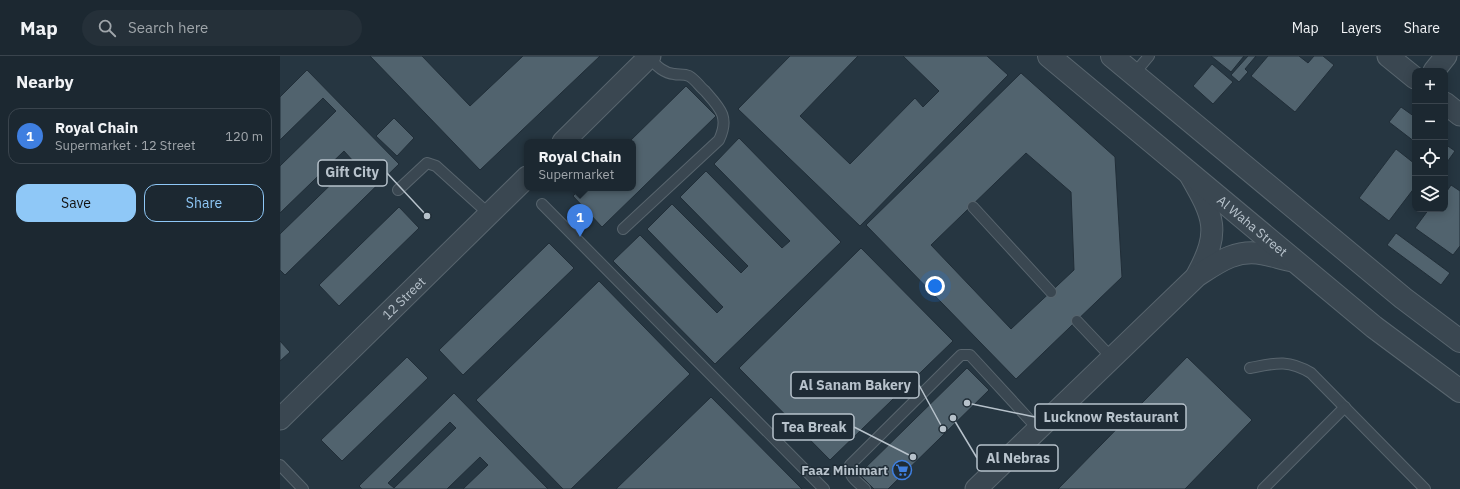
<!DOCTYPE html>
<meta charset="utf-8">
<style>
:root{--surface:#1c2831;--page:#253039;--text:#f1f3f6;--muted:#a0a6ab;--line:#3a444d;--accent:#8fc8f7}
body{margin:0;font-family:"IBM Plex Sans",sans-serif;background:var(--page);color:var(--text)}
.controls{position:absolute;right:12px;top:12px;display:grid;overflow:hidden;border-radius:8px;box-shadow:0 2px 10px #0003}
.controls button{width:36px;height:36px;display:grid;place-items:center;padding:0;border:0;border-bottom:1px solid var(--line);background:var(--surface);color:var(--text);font:20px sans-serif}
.you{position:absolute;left:655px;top:230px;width:14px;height:14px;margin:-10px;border:3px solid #fff;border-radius:50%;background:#1a73e8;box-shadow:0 0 0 6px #1a73e833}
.badge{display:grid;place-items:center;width:26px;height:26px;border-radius:50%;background:var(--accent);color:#fff;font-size:13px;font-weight:700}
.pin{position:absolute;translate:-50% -33px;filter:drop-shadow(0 1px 2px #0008)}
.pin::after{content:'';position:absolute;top:21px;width:14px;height:12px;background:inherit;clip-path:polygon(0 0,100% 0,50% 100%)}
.popup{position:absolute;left:244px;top:83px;width:112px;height:52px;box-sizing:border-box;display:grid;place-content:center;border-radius:8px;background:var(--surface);filter:drop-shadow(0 1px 3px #0005);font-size:13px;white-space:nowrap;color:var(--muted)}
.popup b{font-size:15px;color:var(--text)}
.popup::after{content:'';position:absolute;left:50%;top:100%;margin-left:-8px;border:8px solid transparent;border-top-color:var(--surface)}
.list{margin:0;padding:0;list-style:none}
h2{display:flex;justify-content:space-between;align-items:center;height:52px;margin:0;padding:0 16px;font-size:17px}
h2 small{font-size:13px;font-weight:400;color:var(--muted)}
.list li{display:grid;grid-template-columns:26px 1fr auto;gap:12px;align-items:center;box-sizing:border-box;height:56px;margin:0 8px 8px;padding:0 8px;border:1px solid var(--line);border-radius:12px}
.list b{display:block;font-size:15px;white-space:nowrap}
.list p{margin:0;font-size:13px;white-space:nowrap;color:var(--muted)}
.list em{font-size:13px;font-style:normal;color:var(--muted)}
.actions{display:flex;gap:8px;padding:12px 16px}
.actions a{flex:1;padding:9px 0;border:1px solid var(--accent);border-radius:12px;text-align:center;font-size:14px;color:var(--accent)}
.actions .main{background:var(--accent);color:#111}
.icon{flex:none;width:22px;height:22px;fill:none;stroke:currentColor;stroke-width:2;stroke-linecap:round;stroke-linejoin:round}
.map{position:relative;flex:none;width:1180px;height:433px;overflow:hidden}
header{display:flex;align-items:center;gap:24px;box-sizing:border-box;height:56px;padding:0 20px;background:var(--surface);border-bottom:1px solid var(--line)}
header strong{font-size:19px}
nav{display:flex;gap:22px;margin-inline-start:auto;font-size:14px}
.search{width:280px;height:36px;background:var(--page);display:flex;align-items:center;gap:10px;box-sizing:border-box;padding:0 14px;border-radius:22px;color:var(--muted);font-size:15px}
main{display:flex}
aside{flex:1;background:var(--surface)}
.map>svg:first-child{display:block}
</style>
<header>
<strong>Map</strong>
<div class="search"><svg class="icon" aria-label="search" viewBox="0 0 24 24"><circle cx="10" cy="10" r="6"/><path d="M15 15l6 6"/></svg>Search here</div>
<nav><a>Map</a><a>Layers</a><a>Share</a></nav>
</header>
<main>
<aside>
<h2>Nearby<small></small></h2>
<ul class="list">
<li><span class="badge" style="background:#3f7fe0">1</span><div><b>Royal Chain</b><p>Supermarket · 12 Street</p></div><em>120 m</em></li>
</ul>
<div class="actions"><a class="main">Save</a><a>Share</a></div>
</aside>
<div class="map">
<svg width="1180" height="433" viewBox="0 0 1180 433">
<rect width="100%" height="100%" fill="#263641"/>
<!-- building -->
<g fill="#51636e" stroke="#212e38" fill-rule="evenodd">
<polygon points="90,0 142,0 190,50 243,0 320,0 200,114"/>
<polygon points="510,0 578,0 520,60 570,108 635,42 643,51 659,35 623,0 707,0 728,19 580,170 458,53"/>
<polygon points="931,0 964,0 951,16"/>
<polygon points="968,0 976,0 965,13 968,16 959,26 951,19"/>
<polygon points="988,0 1019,0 1028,7 1034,0 1043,0 1054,9 1015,56 971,20"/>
<polygon points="932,8 953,26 933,48 913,30"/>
<polygon points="27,14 119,108 5,219 0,214 0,178 74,106 64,95 0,157 0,110 56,55 43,42 0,84 0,41"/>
<path d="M741,17L835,101L842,221L736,323L586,169ZM746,97L791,136L794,214L731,273L651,189Z"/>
<polygon points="406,30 436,60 322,171 293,140 301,132 353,132 353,86 349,86"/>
<polygon points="1121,51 1135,61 1135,86 1109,66"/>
<polygon points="114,62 134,82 117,100 96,80"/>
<polygon points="459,82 561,186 435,308 333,205 360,179 437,257 443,251 367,173 392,148 461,217 468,210 400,141 426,115 502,192 510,185 434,108"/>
<polygon points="1165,88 1175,95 1165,109"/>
<polygon points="1116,93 1135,108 1133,114 1135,115 1135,131 1109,165 1079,142"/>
<polygon points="1171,129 1180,135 1180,190 1173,199 1135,172 1149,153 1165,153 1165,138"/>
<polygon points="119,151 139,172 59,250 39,229"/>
<polygon points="1116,177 1170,217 1161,229 1107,189"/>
<polygon points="269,187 294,212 183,319 159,294"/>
<polygon points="581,192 673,285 550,404 459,312"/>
<polygon points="319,225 410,318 291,433 283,433 196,344"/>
<polygon points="0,285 10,296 0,305"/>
<polygon points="127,301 148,322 62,405 41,384"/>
<polygon points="907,301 972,364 905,433 778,433"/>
<polygon points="687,312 709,334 608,433 594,433 579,418"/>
<path d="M174,337L268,433H183L208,409L200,401L167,433H82L79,430ZM170,366L176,372L114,432L108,427Z"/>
<polygon points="431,341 522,433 336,433"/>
</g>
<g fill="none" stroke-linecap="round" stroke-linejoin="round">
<!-- service casing -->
<g stroke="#58656e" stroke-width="12">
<g id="service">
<polyline points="854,18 869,0"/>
<polyline points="118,134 147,107 156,110 209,158"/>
<polyline points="262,148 544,433"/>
<polyline points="693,151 771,236"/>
<path d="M343,173L439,84C450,61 440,52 425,35C420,31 415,23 409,20C404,18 399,19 394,18C383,17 376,9 369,2"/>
<polyline points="797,265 832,302"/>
<path d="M970,312C995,307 1008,303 1031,317L1145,433"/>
<polyline points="0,409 23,433"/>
<path d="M585,433C579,427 566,419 570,409L681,299H690L758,373"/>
<polyline points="983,433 1065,351"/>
</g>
</g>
<!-- minor casing -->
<g stroke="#58656e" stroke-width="23">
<g id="minor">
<polyline points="1108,0 1135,22"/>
<polyline points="1154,15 1166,0"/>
<polyline points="1165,47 1180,59"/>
<polyline points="283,86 370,0"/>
<path d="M910,119C934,161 941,175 917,219"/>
<path id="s1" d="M0,363L247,121"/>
<path d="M696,433L917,220C937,207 957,192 983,198C993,200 1003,203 1013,205"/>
</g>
</g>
<!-- tertiary casing -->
<g stroke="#58656e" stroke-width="24">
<g id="tertiary">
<path id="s2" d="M769,0L1094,271L1180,335"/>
<polyline points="832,0 1123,242 1180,285"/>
</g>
</g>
<!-- service -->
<use href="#service" stroke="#3a4751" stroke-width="10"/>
<!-- minor -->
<use href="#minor" stroke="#3a4751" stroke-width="21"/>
<!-- tertiary -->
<use href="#tertiary" stroke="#3a4751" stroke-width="22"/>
</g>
<!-- icons -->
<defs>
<g id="supermarket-ring" transform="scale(1)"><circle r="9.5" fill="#1f2c36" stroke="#3f7fe0" stroke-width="1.5"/><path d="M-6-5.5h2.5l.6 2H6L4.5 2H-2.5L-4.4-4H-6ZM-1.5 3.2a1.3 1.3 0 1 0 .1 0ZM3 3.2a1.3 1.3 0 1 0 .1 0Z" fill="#3f7fe0"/></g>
</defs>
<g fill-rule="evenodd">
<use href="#supermarket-ring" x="622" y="414"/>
</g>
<g text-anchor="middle" stroke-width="3" stroke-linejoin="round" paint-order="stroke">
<!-- street labels -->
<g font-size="13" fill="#b7c2cb" stroke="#1f2c36">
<text dy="5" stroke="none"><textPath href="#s2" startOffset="265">Al Waha Street</textPath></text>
<text dy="5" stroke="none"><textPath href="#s1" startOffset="173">12 Street</textPath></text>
</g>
<!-- poi labels -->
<g font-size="13" font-weight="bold" fill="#b7c2cb" stroke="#1f2c36" text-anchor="end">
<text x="608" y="419">Faaz Minimart</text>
</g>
</g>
<!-- callouts -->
<path fill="none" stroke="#b7c2cb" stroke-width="1.5" d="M147 160L107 117M663 373L639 329M687 347L755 361M633 401L574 371M673 362L697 402"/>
<g fill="#b7c2cb" stroke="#1f2c36" stroke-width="1.5">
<circle cx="147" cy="160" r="4"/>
<circle cx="663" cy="373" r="4"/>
<circle cx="687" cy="347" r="4"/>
<circle cx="633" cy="401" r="4"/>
<circle cx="673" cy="362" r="4"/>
</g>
<g fill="#1f2c36" stroke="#b7c2cb" stroke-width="1.5">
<rect x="38" y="104" width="69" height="26" rx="4"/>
<rect x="511" y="316" width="128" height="26" rx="4"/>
<rect x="755" y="348" width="151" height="26" rx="4"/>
<rect x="493" y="358" width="81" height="26" rx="4"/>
<rect x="697" y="389" width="81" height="26" rx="4"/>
</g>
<g font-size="14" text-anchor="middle" font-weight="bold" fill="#b7c2cb">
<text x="72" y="121">Gift City</text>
<text x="575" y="334">Al Sanam Bakery</text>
<text x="831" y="366">Lucknow Restaurant</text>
<text x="534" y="376">Tea Break</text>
<text x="738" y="407">Al Nebras</text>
</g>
</svg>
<div class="controls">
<button>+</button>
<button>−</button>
<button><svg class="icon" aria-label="locate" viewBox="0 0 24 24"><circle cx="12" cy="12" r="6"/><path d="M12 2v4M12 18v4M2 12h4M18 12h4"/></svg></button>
<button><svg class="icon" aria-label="layers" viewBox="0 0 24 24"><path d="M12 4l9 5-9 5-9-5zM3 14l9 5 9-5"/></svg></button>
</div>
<div class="you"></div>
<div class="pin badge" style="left:300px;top:181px;background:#3f7fe0">1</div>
<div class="popup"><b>Royal Chain</b>Supermarket</div>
</div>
</main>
